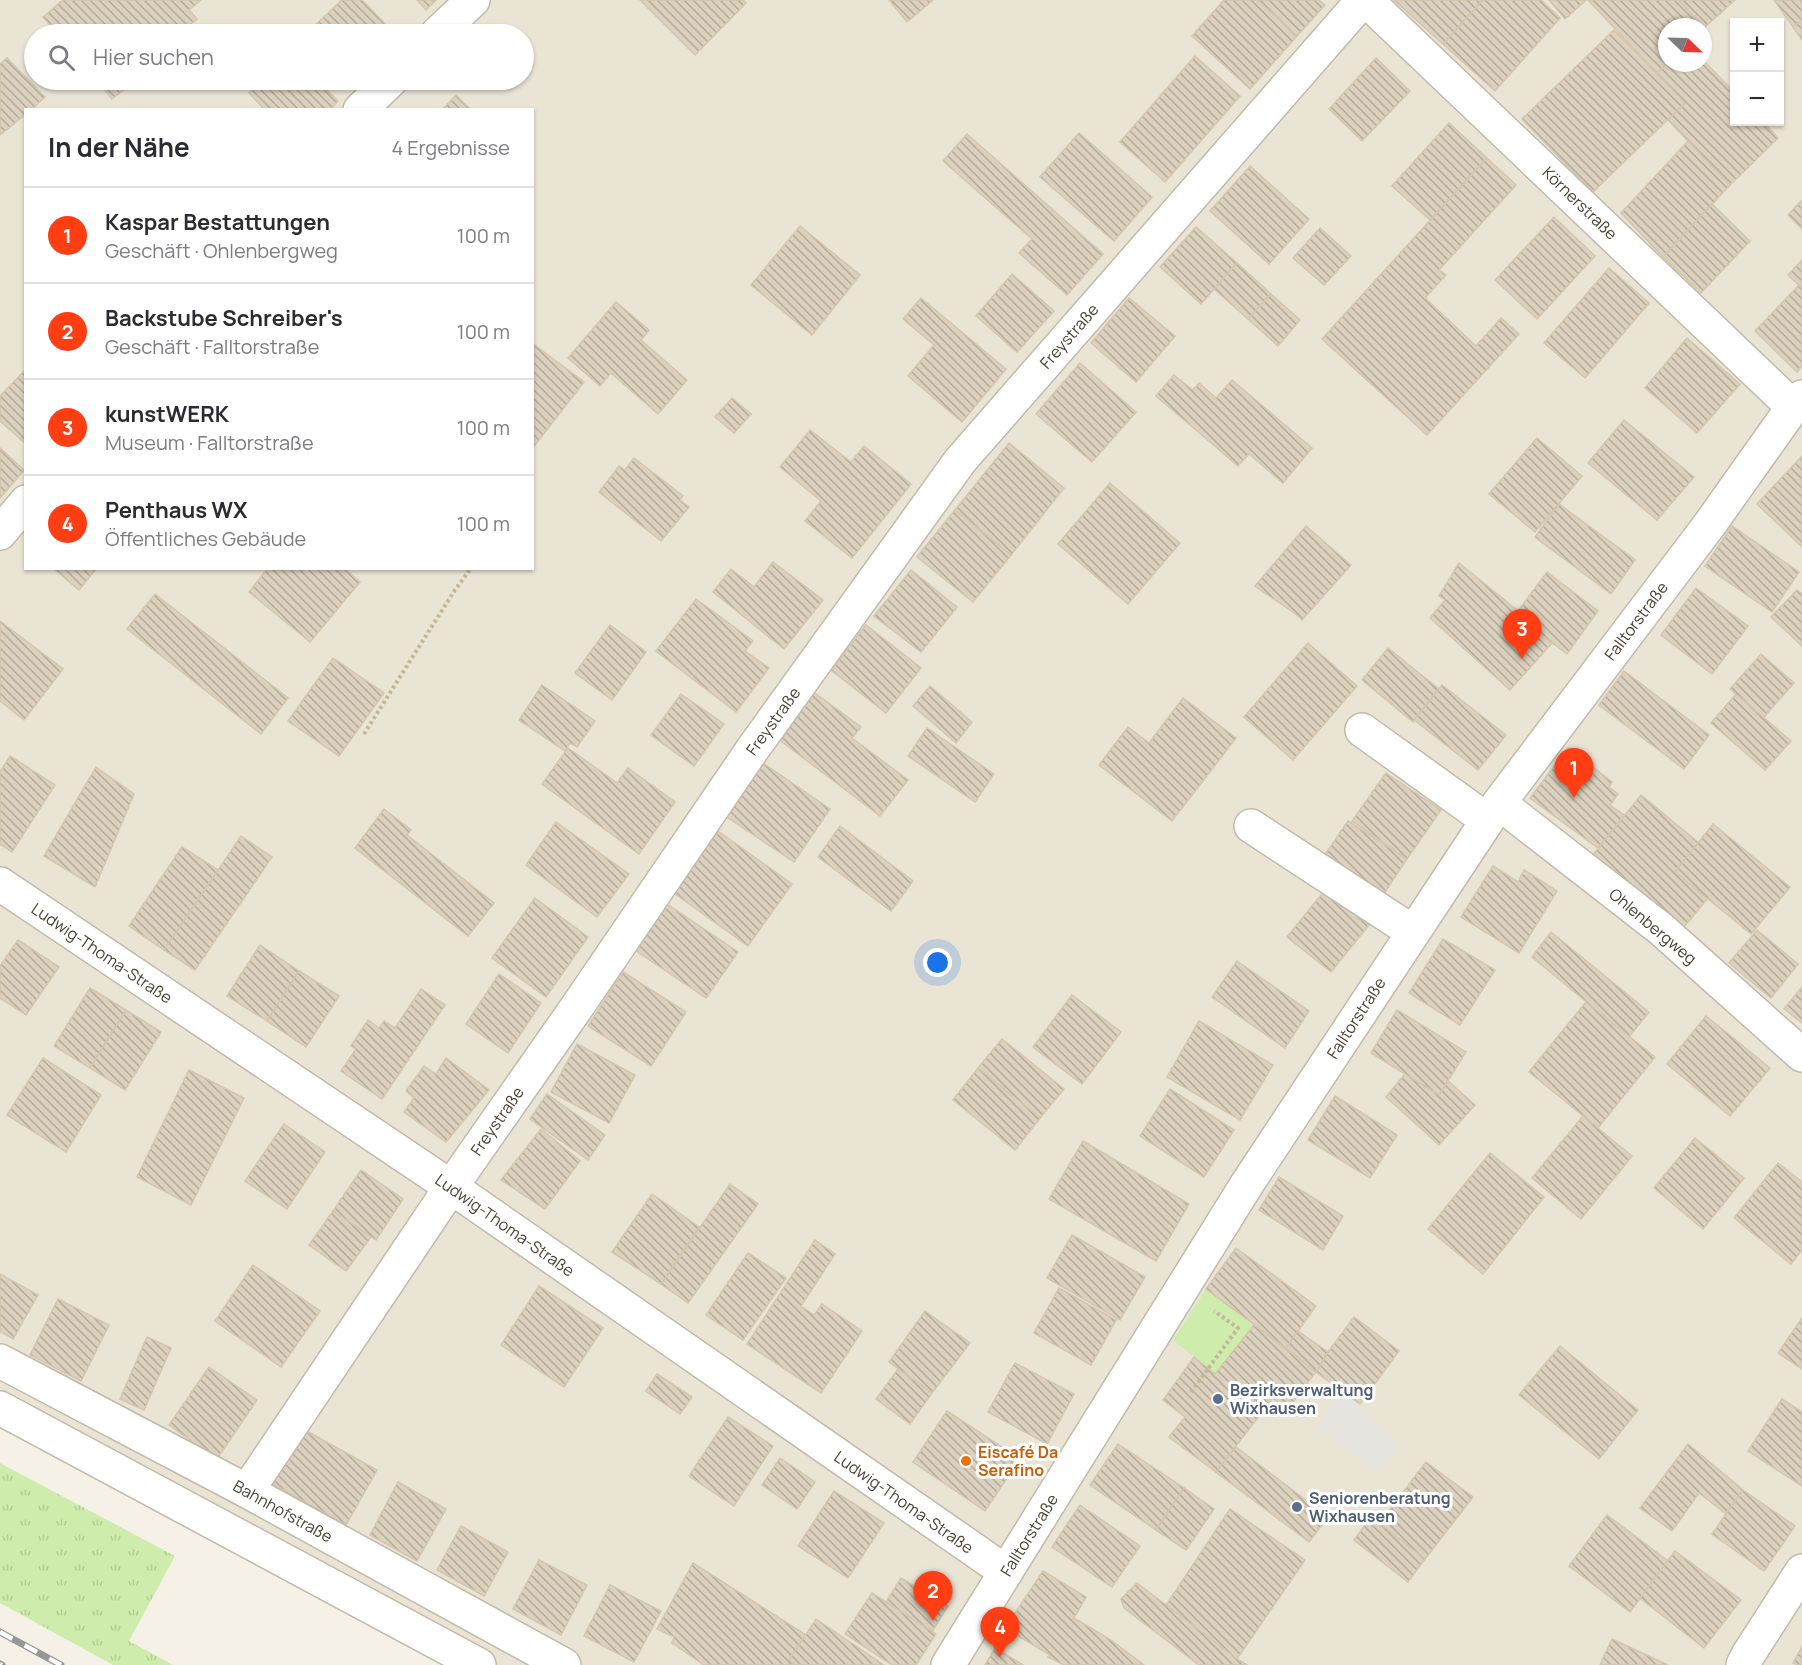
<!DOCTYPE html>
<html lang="de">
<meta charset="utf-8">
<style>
:root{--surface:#fff;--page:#f7f7f7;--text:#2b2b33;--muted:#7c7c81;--line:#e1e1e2;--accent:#ff3e14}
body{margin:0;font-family:Manrope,sans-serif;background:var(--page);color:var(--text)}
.controls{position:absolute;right:18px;top:18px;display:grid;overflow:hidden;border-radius:0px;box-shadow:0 2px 4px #0004}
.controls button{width:54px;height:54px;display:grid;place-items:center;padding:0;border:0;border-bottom:2px solid var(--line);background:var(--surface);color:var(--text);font:30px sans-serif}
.compass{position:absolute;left:1658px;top:18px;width:54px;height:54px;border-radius:50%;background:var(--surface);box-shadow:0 2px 4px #0004;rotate:113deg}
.you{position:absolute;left:938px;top:963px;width:21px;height:21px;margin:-15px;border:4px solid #fff;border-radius:50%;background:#1a73e8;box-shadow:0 0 0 9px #1a73e833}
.badge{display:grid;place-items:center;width:39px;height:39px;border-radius:50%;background:var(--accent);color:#fff;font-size:20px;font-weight:700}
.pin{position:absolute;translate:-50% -50px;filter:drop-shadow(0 2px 3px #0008)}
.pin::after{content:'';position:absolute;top:32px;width:21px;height:18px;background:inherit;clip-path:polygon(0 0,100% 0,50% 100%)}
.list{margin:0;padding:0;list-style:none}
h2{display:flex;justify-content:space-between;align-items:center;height:78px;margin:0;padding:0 24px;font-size:26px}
h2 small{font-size:20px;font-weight:400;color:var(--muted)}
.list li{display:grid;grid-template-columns:39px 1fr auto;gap:18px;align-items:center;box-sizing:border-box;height:96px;padding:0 24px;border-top:2px solid var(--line)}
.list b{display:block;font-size:22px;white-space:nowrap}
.list p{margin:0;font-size:20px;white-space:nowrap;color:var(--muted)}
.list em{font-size:20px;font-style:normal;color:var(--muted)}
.icon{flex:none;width:33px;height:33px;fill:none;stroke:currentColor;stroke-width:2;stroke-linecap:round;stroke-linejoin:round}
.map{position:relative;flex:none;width:1802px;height:1665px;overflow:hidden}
.search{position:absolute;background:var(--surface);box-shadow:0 2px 4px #0004;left:24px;top:24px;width:510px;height:66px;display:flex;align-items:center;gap:15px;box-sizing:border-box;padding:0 21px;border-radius:33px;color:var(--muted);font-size:22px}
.panel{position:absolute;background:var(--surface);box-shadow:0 2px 4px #0004;left:24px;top:108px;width:510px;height:462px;border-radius:0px}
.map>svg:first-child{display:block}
</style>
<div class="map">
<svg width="1802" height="1665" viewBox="0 0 1802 1665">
<defs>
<pattern id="grass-tufts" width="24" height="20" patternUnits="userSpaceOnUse" patternTransform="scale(1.5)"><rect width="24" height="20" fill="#ceedac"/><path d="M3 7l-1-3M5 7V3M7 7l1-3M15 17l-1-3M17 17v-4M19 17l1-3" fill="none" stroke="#b2cc95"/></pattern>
<pattern id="building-back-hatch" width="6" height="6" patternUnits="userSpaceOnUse" patternTransform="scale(1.5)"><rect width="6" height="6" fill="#dbd1be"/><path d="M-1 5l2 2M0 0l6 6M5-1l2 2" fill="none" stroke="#b4ab9b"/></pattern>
</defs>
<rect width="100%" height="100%" fill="#f5f1e7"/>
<!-- residential -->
<path fill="#eae4d5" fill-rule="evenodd" d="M0,0H1802V1665H481L0,1408ZM1734,22H1780V122H1734ZM1667,27H1703V63H1667ZM34,34H524V80H34ZM26,110H532V568H26Z"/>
<!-- grass -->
<polygon fill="url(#grass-tufts)" points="0,1463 175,1556 129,1641 173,1665 113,1665 0,1603"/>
<!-- park -->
<polygon fill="#ceedac" points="1206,1289 1254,1325 1215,1374 1173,1340"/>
<!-- parking -->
<polygon fill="#e6e4df" points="1342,1392 1360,1404 1357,1408 1401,1443 1379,1473 1317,1426"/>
<!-- building -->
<g fill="url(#building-back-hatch)" stroke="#d4c6ae" stroke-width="1.5">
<polygon points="63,0 201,0 189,10 197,19 178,34 58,34 43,17"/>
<polygon points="342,0 362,0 395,34 310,34 308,32"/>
<polygon points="417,0 436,0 426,10"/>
<polygon points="640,0 743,0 746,3 695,55"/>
<polygon points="889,0 933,0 907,22"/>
<polygon points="1224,0 1258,0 1297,36 1250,89 1192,36"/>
<polygon points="1258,0 1319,0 1325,5 1297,36"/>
<polygon points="1394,0 1483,0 1443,44"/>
<polygon points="1483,0 1541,0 1560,18 1495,91 1443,44"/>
<polygon points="1549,0 1586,0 1565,19"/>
<polygon points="1588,0 1679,0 1704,28 1667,27 1667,63 1657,73"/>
<polygon points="1679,0 1735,0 1704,28"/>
<polygon points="1774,0 1802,0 1802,20 1793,27"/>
<polygon points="1802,20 1802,40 1793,27"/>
<polygon points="1614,30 1685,103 1593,192 1522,119"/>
<polygon points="1195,56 1240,96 1165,182 1120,142"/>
<polygon points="7,58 45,97 31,110 26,110 26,114 0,135 0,64"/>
<polygon points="1376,58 1410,91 1362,141 1329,109"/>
<polygon points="1703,60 1734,92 1734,122 1763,122 1778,138 1730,185 1668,120 1685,103 1657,73 1667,63 1703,63"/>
<polygon points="96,80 136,80 112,99"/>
<polygon points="263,80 317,80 338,101 330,110 265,110 249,93"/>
<polygon points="456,95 471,110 442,110"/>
<polygon points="1449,123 1487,158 1430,220 1392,186"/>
<polygon points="1079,133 1152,197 1114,241 1040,177"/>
<polygon points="967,134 1103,254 1067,295 1019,253 1032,239 943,161"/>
<polygon points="1688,141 1730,185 1663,257 1621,213"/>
<polygon points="1487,158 1516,185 1439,270 1446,275 1425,298 1476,346 1501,318 1519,334 1427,435 1322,339"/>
<polygon points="1250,166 1309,219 1269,264 1210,211"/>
<polygon points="1801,201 1802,202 1802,229 1788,215"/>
<polygon points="1712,204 1750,241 1701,293 1663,257"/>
<polygon points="1554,217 1595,256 1537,319 1495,280"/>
<polygon points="800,226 860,275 812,335 751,285"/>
<polygon points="1196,227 1237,263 1201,304 1160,267"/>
<polygon points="1320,228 1351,256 1324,285 1293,258"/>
<polygon points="1802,260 1802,288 1788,275"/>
<polygon points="1237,263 1271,294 1248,319 1214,289"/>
<polygon points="1609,268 1649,303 1585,378 1544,343"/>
<polygon points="1012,274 1054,311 1017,352 976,316"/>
<polygon points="1799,285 1802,288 1802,366 1797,372 1755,331"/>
<polygon points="1271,294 1300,320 1278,346 1248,319"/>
<polygon points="921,298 1006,369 962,422 908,376 934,345 903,319"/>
<polygon points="1129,298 1175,336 1136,382 1091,343"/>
<polygon points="616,302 649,330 641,340 687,380 658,414 611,373 600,386 568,358"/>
<polygon points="1687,338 1740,384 1697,433 1645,388"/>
<polygon points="532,343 584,382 532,449"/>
<polygon points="1080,363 1136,412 1092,462 1036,414"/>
<polygon points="26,369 26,444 0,421 0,396"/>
<polygon points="1174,375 1193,390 1199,383 1216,398 1232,380 1312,448 1283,483 1249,454 1238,466 1156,396"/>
<polygon points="732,398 751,414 734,433 715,417"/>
<polygon points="1624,420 1694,477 1657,520 1588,463"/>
<polygon points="810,430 851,462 864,446 911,484 852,558 805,521 821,501 780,467"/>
<polygon points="1537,438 1582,476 1535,532 1489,494"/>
<polygon points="1009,443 1064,488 1011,555 955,510"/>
<polygon points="0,448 24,470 0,498"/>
<polygon points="1802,456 1802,547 1757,504"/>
<polygon points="634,458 683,496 680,500 689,507 661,541 599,492 619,466 625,470"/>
<polygon points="1110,483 1180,543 1128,604 1058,544"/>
<polygon points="1559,504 1635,560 1611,594 1535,537"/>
<polygon points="955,510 1011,555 973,602 917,557"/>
<polygon points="1306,526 1351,565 1302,620 1297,615 1255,586"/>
<polygon points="1732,526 1799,572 1772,612 1705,566"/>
<polygon points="773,562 823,600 784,649 713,592 731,569 754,587"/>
<polygon points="1459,563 1518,611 1515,615 1552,643 1510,690 1430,618 1445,600 1439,596"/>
<polygon points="53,568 97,568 79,590"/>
<polygon points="268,568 344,568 360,582 310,642 249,592"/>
<polygon points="911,570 957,607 921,652 874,616"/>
<polygon points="1547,572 1598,611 1567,654 1515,615"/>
<polygon points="1696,588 1748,626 1712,674 1661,635"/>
<polygon points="1797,590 1802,594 1802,646 1771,617"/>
<polygon points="155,594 288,698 261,734 127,629"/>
<polygon points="696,599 753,641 745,651 769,668 736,712 656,651"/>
<polygon points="0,621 63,669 24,720 0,701"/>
<polygon points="610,625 646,652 612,700 575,673"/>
<polygon points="866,625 921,668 886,713 831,670"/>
<polygon points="1308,643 1357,686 1293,760 1244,717"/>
<polygon points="1388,648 1439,689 1413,722 1362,680"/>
<polygon points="1761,654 1794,683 1763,718 1730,689"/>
<polygon points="333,658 384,693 339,756 288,721"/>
<polygon points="1624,671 1709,735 1684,769 1599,705"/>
<polygon points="542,685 595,721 577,747 570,743 565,751 519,720"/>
<polygon points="1442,685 1506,735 1478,770 1414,720"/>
<polygon points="930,686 972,722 956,743 913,706"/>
<polygon points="812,691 861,727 852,738 908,780 880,816 777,738"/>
<polygon points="681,694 724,724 694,766 651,735"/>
<polygon points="1736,694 1791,741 1765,770 1711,723"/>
<polygon points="1183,698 1236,738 1172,821 1099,765 1128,727 1149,743"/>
<polygon points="927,728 994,774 975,802 908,756"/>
<polygon points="568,748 617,783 628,768 675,802 639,854 542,784"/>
<polygon points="1568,748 1612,782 1609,787 1618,794 1610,805 1625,816 1598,848 1530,798"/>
<polygon points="10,756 55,785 12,852 0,844 0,772"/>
<polygon points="763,763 830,809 794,862 727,817"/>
<polygon points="96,767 134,794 95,887 44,856"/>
<polygon points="1386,773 1441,810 1407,859 1352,821"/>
<polygon points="1641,795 1699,843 1675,872 1708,898 1683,928 1593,855"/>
<polygon points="384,809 411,830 407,835 494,903 468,936 355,848"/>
<polygon points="1348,821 1407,859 1381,898 1322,859"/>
<polygon points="556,822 629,874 597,917 526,865"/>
<polygon points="1713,824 1790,887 1751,934 1675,872"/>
<polygon points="840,826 913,881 891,911 818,857"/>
<polygon points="718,831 792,884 748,946 674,893"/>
<polygon points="241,836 272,857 195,970 164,950"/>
<polygon points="182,847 218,870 164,950 129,926"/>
<polygon points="1493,866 1518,882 1524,870 1557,891 1519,953 1461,917"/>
<polygon points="1325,890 1369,925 1331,972 1287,937"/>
<polygon points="535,898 588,937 546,997 492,958"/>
<polygon points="667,904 738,952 706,998 635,950"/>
<polygon points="1757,930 1798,964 1771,998 1729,963"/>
<polygon points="1551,932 1649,1012 1629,1037 1532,957"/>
<polygon points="1443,939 1495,970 1460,1025 1409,993"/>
<polygon points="18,940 59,967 26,1015 0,998 0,966"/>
<polygon points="260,945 299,971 267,1021 227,996"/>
<polygon points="1237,961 1309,1011 1285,1048 1212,997"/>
<polygon points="299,971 339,996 306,1047 267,1021"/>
<polygon points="623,972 686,1012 651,1066 588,1026"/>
<polygon points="499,974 541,1003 508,1053 466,1024"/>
<polygon points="1802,987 1802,1023 1784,1009"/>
<polygon points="90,988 126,1010 90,1068 54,1046"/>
<polygon points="421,989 445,1005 382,1099 341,1071 356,1049 351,1046 368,1020 379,1028 384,1021 395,1028"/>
<polygon points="1072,995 1121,1032 1082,1084 1033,1047"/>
<polygon points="1586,1002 1655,1057 1598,1128 1529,1072"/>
<polygon points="126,1010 161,1032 125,1090 90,1068"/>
<polygon points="1397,1010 1466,1052 1439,1095 1371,1053"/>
<polygon points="1706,1016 1770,1068 1730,1116 1667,1064"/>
<polygon points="1199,1021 1273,1065 1240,1120 1167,1077"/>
<polygon points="1002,1039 1064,1089 1040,1118 978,1068"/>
<polygon points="577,1044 635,1075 609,1123 551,1092"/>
<polygon points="43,1058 101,1095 66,1152 7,1115"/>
<polygon points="446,1058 489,1090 446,1142 404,1112 414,1098 406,1091 424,1066 436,1074"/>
<polygon points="978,1068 1040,1118 1015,1150 953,1100"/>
<polygon points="189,1070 244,1098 191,1205 137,1177"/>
<polygon points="1405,1074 1439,1095 1448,1081 1475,1105 1439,1145 1386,1097"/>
<polygon points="1170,1089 1234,1130 1204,1177 1140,1136"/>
<polygon points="547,1094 605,1135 588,1160 530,1119"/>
<polygon points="1335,1096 1397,1135 1370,1178 1308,1140"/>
<polygon points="1583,1116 1632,1156 1581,1219 1532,1178"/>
<polygon points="284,1124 325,1152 287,1209 245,1181"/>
<polygon points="541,1129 580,1161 545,1209 501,1180"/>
<polygon points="1695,1138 1744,1178 1703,1229 1654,1188"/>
<polygon points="1083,1141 1189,1204 1156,1261 1049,1199"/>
<polygon points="1490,1153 1544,1197 1483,1274 1428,1229"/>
<polygon points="1778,1163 1802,1182 1802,1250 1791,1264 1734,1218"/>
<polygon points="361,1170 403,1199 376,1240 333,1211"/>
<polygon points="1279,1177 1343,1216 1323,1250 1259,1210"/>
<polygon points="730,1184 758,1204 688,1303 661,1284"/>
<polygon points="652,1194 699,1227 661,1284 612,1252"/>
<polygon points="333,1211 371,1237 346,1271 309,1245"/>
<polygon points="1072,1235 1145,1277 1120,1320 1047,1278"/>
<polygon points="815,1240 835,1254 801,1306 814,1315 822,1304 862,1331 821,1393 747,1344"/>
<polygon points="1236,1248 1316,1306 1286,1348 1206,1289"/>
<polygon points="748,1253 786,1278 743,1340 706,1315"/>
<polygon points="253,1265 320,1311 281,1367 215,1321"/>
<polygon points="0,1274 38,1295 13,1339 0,1331"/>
<polygon points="539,1286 603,1328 564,1387 501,1345"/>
<polygon points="1059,1288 1116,1320 1091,1365 1034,1333"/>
<polygon points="58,1299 109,1325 81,1381 30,1355"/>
<polygon points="925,1311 970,1343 932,1393 889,1362"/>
<polygon points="1354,1317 1399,1351 1360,1404 1316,1372 1328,1352"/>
<polygon points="1802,1318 1802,1369 1778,1353"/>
<polygon points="1254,1325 1316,1372 1287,1410 1273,1398 1216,1472 1169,1437 1185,1417 1163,1400 1194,1357 1215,1374"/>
<polygon points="1298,1331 1328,1352 1316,1372 1286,1348"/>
<polygon points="147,1337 171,1348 144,1410 120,1399"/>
<polygon points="1560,1346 1638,1410 1599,1459 1519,1395"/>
<polygon points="1015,1363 1074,1394 1047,1444 988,1412"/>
<polygon points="209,1367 257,1400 217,1459 169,1425"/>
<polygon points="898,1369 932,1393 910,1424 876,1399"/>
<polygon points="657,1374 692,1397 680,1414 646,1391"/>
<polygon points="1782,1399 1802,1412 1802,1486 1748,1451"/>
<polygon points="947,1411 1020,1459 985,1511 913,1462"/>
<polygon points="728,1417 773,1446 734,1506 689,1476"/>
<polygon points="303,1429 377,1470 346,1525 273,1484"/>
<polygon points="1118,1444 1184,1488 1156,1530 1090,1485"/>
<polygon points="1688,1444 1743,1490 1726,1514 1699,1493 1672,1531 1640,1508"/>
<polygon points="1236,1447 1328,1517 1309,1542 1216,1472"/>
<polygon points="780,1458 815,1482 797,1509 762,1485"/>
<polygon points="1426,1462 1473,1497 1425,1559 1379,1524"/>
<polygon points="398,1482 446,1509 417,1561 370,1535"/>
<polygon points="1184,1488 1214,1509 1186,1550 1156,1530"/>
<polygon points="1743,1490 1795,1526 1764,1571 1712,1534"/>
<polygon points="834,1491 884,1523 848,1578 798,1546"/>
<polygon points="1080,1505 1140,1546 1112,1587 1052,1547"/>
<polygon points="1230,1509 1305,1560 1237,1659 1166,1605"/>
<polygon points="1607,1515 1668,1561 1630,1612 1569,1566"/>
<polygon points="1371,1517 1425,1559 1408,1582 1354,1540"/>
<polygon points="461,1526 508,1552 484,1596 437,1570"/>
<polygon points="1675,1551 1741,1600 1704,1648 1640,1598"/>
<polygon points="539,1560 587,1585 561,1635 513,1609"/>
<polygon points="693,1563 806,1635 789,1660 795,1665 704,1665 672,1643 674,1637 657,1629"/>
<polygon points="1043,1571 1086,1597 1074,1618 1111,1640 1144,1665 1064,1665 1048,1657 1050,1655 1005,1628"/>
<polygon points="901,1578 948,1606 932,1632 886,1602"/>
<polygon points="1137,1583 1237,1659 1247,1665 1199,1665 1124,1608 1121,1599"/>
<polygon points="610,1585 661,1611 634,1662 584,1636"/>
<polygon points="872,1593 936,1634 916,1665 892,1665 845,1634"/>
<polygon points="816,1619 884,1665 795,1665 789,1660"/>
<polygon points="1612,1639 1668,1665 1600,1665"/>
<polygon points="1802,1647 1802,1665 1798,1665 1793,1663"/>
<polygon points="995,1648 1023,1665 985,1665"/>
</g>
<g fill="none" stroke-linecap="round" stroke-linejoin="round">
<!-- minor casing -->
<g stroke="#c2baa9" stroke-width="36">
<g id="minor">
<polyline points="1366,0 1793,407"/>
<polyline points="437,34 473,0"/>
<polyline points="360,110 391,80"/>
<polyline points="0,533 26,502"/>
<polyline points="1362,730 1487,820"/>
<polyline points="1499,803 1661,929 1802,1055"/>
<polyline points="1251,826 1413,932"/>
<polyline points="0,884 451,1187 1006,1572"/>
<polyline points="0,1361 247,1491 564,1665"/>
<polyline points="0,1408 479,1665"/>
<polyline points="247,1491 451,1187 579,1004 752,750 960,461 1363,0"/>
<polyline points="948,1665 1247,1184 1499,803 1710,524 1793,407 1802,397"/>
<polyline points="1743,1665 1748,1655 1802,1571"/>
</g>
</g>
<!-- path -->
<g stroke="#c5b698" stroke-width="4" stroke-dasharray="3 3" stroke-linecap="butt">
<polyline points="364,734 453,593 471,568"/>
<polyline points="1191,1392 1238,1328 1214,1311"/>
</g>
<!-- minor -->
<use href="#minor" stroke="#fff" stroke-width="33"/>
<!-- rail casing -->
<g stroke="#979797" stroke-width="7">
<g id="rail">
<polyline points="0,1632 61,1665"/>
<polyline points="0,1664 2,1665"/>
</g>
</g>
<!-- rail -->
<use href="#rail" stroke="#fff" stroke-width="4.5" stroke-dasharray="14" stroke-linecap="butt"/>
</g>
<!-- markers -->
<g fill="#5c6f8a" stroke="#fff" stroke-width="2">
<circle cx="1218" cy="1399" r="6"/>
<circle cx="1297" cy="1507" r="6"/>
</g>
<circle fill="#e8710a" stroke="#fff" stroke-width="2" cx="966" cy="1461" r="6"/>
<g text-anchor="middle" stroke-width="6" stroke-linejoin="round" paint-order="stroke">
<!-- street labels -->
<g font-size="16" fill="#494235" stroke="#fff">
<text transform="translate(1580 203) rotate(44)" y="6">Körnerstraße</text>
<text transform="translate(1069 336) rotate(-49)" y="6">Freystraße</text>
<text transform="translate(1636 621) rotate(-53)" y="6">Falltorstraße</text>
<text transform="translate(773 721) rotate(-54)" y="6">Freystraße</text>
<text transform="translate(1653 926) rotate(40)" y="6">Ohlenbergweg</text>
<text transform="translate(102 953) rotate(34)" y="6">Ludwig-Thoma-Straße</text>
<text transform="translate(1356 1018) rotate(-57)" y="6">Falltorstraße</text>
<text transform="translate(497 1121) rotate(-55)" y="6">Freystraße</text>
<text transform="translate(505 1225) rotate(35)" y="6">Ludwig-Thoma-Straße</text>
<text transform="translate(904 1502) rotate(35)" y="6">Ludwig-Thoma-Straße</text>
<text transform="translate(283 1511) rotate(29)" y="6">Bahnhofstraße</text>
<text transform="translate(1029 1535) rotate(-58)" y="6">Falltorstraße</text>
</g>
<!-- service labels -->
<g font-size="16" font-weight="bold" fill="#4e5e75" stroke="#fff" text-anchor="start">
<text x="1230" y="1396">Bezirksverwaltung<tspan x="1230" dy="18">Wixhausen</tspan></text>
<text x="1309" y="1504">Seniorenberatung<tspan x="1309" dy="18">Wixhausen</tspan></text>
</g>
<!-- food labels -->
<g font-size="16" font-weight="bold" fill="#c56008" stroke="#fff" text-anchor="start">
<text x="978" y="1458">Eiscafé Da<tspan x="978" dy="18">Serafino</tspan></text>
</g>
</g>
</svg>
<div class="controls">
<button>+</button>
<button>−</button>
</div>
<svg class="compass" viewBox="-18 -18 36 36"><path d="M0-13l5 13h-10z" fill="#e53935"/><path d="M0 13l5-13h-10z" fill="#7c7c81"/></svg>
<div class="you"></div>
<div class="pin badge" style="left:1574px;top:798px">1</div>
<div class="pin badge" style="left:933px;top:1621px">2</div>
<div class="pin badge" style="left:1522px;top:659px">3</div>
<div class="pin badge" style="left:1000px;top:1657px">4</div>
<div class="search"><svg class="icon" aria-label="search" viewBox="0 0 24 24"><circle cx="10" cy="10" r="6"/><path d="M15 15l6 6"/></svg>Hier suchen</div>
<section class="panel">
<h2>In der Nähe<small>4 Ergebnisse</small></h2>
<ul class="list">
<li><span class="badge">1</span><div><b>Kaspar Bestattungen</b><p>Geschäft · Ohlenbergweg</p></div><em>100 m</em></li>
<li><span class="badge">2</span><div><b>Backstube Schreiber's</b><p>Geschäft · Falltorstraße</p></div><em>100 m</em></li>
<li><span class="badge">3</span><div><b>kunstWERK</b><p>Museum · Falltorstraße</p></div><em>100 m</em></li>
<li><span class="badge">4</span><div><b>Penthaus WX</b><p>Öffentliches Gebäude</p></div><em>100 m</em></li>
</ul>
</section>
</div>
